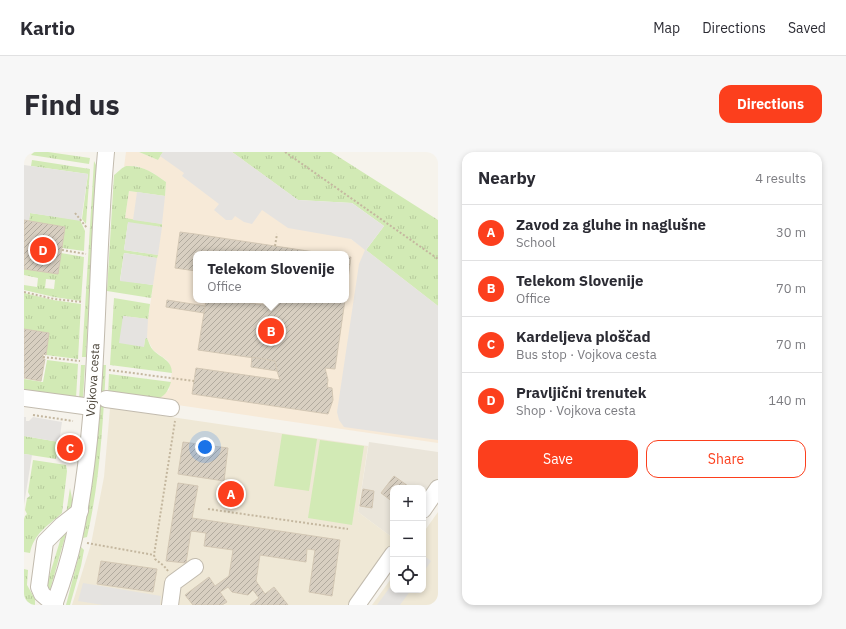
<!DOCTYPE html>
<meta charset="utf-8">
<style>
:root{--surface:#fff;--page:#f7f7f7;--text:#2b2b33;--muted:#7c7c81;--line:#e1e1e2;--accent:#fc3f1d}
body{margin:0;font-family:"IBM Plex Sans",sans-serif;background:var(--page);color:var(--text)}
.controls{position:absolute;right:12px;bottom:12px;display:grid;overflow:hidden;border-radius:8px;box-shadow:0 2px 6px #0003}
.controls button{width:36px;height:36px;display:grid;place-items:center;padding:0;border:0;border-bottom:1px solid var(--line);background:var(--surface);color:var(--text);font:20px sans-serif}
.you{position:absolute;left:181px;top:295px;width:14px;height:14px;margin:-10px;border:3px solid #fff;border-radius:50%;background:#1a73e8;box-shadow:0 0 0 6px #1a73e833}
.badge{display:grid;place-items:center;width:26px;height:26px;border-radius:50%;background:var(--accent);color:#fff;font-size:13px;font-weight:700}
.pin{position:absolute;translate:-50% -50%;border:2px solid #fff;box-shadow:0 1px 4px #0006}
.popup{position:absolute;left:169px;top:99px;width:156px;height:52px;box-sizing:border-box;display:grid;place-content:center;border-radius:8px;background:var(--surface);filter:drop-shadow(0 1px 3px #0005);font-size:13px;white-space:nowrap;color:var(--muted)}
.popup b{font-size:15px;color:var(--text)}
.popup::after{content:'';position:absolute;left:50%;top:100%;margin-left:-8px;border:8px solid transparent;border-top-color:var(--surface)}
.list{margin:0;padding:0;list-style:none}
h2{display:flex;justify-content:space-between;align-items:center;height:52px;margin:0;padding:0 16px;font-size:17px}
h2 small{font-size:13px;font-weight:400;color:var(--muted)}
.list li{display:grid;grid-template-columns:26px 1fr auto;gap:12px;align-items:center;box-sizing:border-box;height:56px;padding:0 16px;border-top:1px solid var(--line)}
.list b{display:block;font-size:15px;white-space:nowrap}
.list p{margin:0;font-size:13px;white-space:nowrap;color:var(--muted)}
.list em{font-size:13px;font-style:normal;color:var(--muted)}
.actions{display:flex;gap:8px;padding:12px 16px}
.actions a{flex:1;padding:9px 0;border:1px solid var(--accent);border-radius:12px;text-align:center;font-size:14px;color:var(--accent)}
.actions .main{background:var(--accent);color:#fff}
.icon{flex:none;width:22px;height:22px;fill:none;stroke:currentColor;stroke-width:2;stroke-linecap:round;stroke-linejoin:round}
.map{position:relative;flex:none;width:414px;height:453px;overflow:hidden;border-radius:12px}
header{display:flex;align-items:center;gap:24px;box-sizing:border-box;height:56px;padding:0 20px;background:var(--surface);border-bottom:1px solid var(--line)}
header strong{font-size:19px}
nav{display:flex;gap:22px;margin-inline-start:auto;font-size:14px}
.intro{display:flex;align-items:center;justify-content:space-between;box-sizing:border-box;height:96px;padding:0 24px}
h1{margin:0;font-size:28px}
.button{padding:10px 18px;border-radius:12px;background:var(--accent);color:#fff;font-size:14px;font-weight:700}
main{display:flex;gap:24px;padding:0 24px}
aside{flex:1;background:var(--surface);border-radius:12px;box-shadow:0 2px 6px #0003}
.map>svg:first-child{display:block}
</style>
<header>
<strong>Kartio</strong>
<nav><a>Map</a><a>Directions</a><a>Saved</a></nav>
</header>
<div class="intro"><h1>Find us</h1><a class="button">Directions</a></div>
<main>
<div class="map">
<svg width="414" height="453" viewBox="0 0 414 453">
<defs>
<pattern id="grass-tufts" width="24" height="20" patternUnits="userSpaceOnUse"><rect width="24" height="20" fill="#d2eab5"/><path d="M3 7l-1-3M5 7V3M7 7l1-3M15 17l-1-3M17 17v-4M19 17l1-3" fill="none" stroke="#b6ca9c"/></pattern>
<pattern id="building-hatch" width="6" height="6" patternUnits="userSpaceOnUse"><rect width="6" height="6" fill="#d8cfc1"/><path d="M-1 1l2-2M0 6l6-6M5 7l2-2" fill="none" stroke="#b1aa9e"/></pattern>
</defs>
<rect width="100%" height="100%" fill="#f6f3ec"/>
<!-- residential -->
<polygon fill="#eae5da" points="345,290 414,300 414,328 399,350 399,336 369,336 369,386 334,360"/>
<!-- commercial -->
<path fill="#f7ead8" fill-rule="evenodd" d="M102,0H115L134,8L139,0H208L342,98L414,154V291L126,249L145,238L148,219L144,209L129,198L123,186L99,164L124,167L129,134L109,68L101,66L105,39L141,44L142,30L129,21L120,17L112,14H102L100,15ZM172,102H322V148H172Z"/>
<!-- education -->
<g fill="#efe8d6">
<polygon points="86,256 344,294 334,360 369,386 369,390 324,453 48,453 67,392 80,325"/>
<polygon points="414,360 414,453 348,453 369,424 369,438 399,438 399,381"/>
</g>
<!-- grass -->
<g fill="url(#grass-tufts)" fill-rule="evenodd">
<polygon points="10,0 24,0 66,6 65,12 7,3"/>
<polygon points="115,0 139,0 134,8"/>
<polygon points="208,0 307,0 414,68 414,154 342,98 360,74 328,51 274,48"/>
<polygon points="8,8 66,17 62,72 58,67 64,22 7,14"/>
<polygon points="70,9 73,15 62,205 58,205"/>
<path d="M102,14C118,13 130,21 142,30L141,44L105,39L101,66L138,72V75L104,71L100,98L134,103L133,106L100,101L96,128L129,133L127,146L83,139L90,23C92,22 97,16 102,14Z"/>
<polygon points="6,61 56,68 61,79 60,99 38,96 41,75 5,69"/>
<path d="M37,101L60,105L57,149L30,145L0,138V133L13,135L14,126L0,123V117L34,122ZM22,127L31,128L30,137L21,136Z"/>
<polygon points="0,141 29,148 57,152 54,207 22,203 25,181 0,177"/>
<path d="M90,146L126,152L124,167L99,164L120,194L121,186H123C125,190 126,195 129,198C137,206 148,208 148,221L86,213Z"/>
<polygon points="23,208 54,212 52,246 0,239 0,227 19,230"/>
<polygon points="57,213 61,213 59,246 55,249"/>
<path d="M78,213H82C79,271 76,329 63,385L59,386C70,328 75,272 78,213Z"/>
<path d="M85,222L147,230C144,240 140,245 131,248L84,243Z"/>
<polygon points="0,284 35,290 32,307 0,302"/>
<path d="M9,308L42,313L43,319L38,361C24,374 10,381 6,401L0,400V367L1,364L3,362L1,358L3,346L6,344L4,340Z"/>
<path d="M46,336C48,348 51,351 42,362Z"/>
<polygon points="43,378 26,438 21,438 39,379"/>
<polygon points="57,395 60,398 57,414 46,453 42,453"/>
<polygon points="0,417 4,418 3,433 11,447 11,453 0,453"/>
</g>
<!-- garden -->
<g fill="#d2eab5">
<polygon points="258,282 293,287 285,339 250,334"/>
<polygon points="296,288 340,294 328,373 284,366"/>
</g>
<!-- parking -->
<g fill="#e5e3e0">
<polygon points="139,0 208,0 274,48 328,51 360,74 342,98 414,154 414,288 320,275 315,268 313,260 335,112 341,98 327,87 264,76 238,58 228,72 220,70 211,64 208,68 202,68 190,58 195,52 158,24 160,21 136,4"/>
<polygon points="0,13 64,22 57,69 6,61 5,69 0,68"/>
<polygon points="113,40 141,44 138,72 109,68"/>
<polygon points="104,70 138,75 134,103 100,98"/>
<polygon points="100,101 133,106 129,133 96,129"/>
<polygon points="99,164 124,167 123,186 121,187 120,195 95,191"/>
<polygon points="0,265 2,265 2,269 5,269 9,265 38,270 35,290 0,284"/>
<polygon points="0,302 8,303 0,353"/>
<polygon points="399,403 407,409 399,421"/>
<polygon points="59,431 137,444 136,453 79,453 54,449"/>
<polygon points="369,431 369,438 387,438 376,453 353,453"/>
</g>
<!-- building -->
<g fill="url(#building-hatch)" stroke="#d3c7b4">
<polygon points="0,68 41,75 34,122 0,117"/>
<polygon points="156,80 171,82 304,102 172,102 172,119 151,116"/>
<polygon points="322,105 327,105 322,141"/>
<polygon points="143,148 181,154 180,161 142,155"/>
<polygon points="182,148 226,148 225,151 241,153 242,148 321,148 311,217 301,216 304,228 303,235 308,236 309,248 304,262 168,242 172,216 256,228 253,219 251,209 174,198"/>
<polygon points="0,177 25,181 22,203 19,202 19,207 21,207 17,229 0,226"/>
<polygon points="228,205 251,209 253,219 227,215"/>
<polygon points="159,290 204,296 200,329 154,322"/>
<polygon points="370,324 387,336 369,336 369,350 357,341"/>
<polygon points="154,331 174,334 168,366 316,388 308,444 285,440 291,398 283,397 282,410 236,403 232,429 241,442 250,435 264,453 226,453 235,446 229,438 224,443 208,440 204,435 196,440 203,450 198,453 169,453 161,443 185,425 191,434 205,424 209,398 180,394 182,381 167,379 162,411 142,409"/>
<polygon points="339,337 350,339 348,356 336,354"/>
<polygon points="77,409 133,417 129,440 73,432"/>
</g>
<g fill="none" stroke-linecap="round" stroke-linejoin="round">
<!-- minor casing -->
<g stroke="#c2bbae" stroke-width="18">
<g id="minor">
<polyline points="0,246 67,255"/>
<polyline points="82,247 147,256"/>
<polyline points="399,358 414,336"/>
<path d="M30,453C38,431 45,409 50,386C77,260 70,128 82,0"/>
<polyline points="31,453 18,442 15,435 21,390 38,373 56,359"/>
<polyline points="146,453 149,431 171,415"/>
<polyline points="333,453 369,402"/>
</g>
</g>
<!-- path -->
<g stroke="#c4b79f" stroke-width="2" stroke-dasharray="2 2" stroke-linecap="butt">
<polyline points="261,0 414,107"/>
<polyline points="51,61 63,76"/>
<polyline points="251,94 253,82"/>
<polyline points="38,98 62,102"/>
<polyline points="0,140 30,147 59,150"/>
<polyline points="19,205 56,209"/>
<polyline points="85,218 170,229"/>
<polyline points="9,263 49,269"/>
<polyline points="184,357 324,377"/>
<polyline points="63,391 130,403"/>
<polyline points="144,419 140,414 131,407 130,403 151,269"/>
</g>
<!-- minor -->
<use href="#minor" stroke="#fff" stroke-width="16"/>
</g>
<g text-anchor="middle" stroke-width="4" stroke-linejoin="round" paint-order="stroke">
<!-- street labels -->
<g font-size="12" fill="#4b4439" stroke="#fff">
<text transform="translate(69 228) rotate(-86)" y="4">Vojkova cesta</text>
</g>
</g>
</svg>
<div class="controls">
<button>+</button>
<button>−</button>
<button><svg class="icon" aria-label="locate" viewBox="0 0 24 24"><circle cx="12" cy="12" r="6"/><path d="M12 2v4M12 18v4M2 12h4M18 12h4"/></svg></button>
</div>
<div class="you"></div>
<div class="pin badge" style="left:207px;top:342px">A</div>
<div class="pin badge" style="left:247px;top:179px">B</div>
<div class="popup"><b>Telekom Slovenije</b>Office</div>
<div class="pin badge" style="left:46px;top:296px">C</div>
<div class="pin badge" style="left:19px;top:98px">D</div>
</div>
<aside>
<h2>Nearby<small>4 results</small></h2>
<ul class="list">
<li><span class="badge">A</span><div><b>Zavod za gluhe in naglušne</b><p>School</p></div><em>30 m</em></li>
<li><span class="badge">B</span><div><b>Telekom Slovenije</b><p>Office</p></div><em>70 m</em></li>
<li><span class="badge">C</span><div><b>Kardeljeva ploščad</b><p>Bus stop · Vojkova cesta</p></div><em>70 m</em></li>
<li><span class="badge">D</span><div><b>Pravljični trenutek</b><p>Shop · Vojkova cesta</p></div><em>140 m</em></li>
</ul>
<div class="actions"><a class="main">Save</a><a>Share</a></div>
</aside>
</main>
